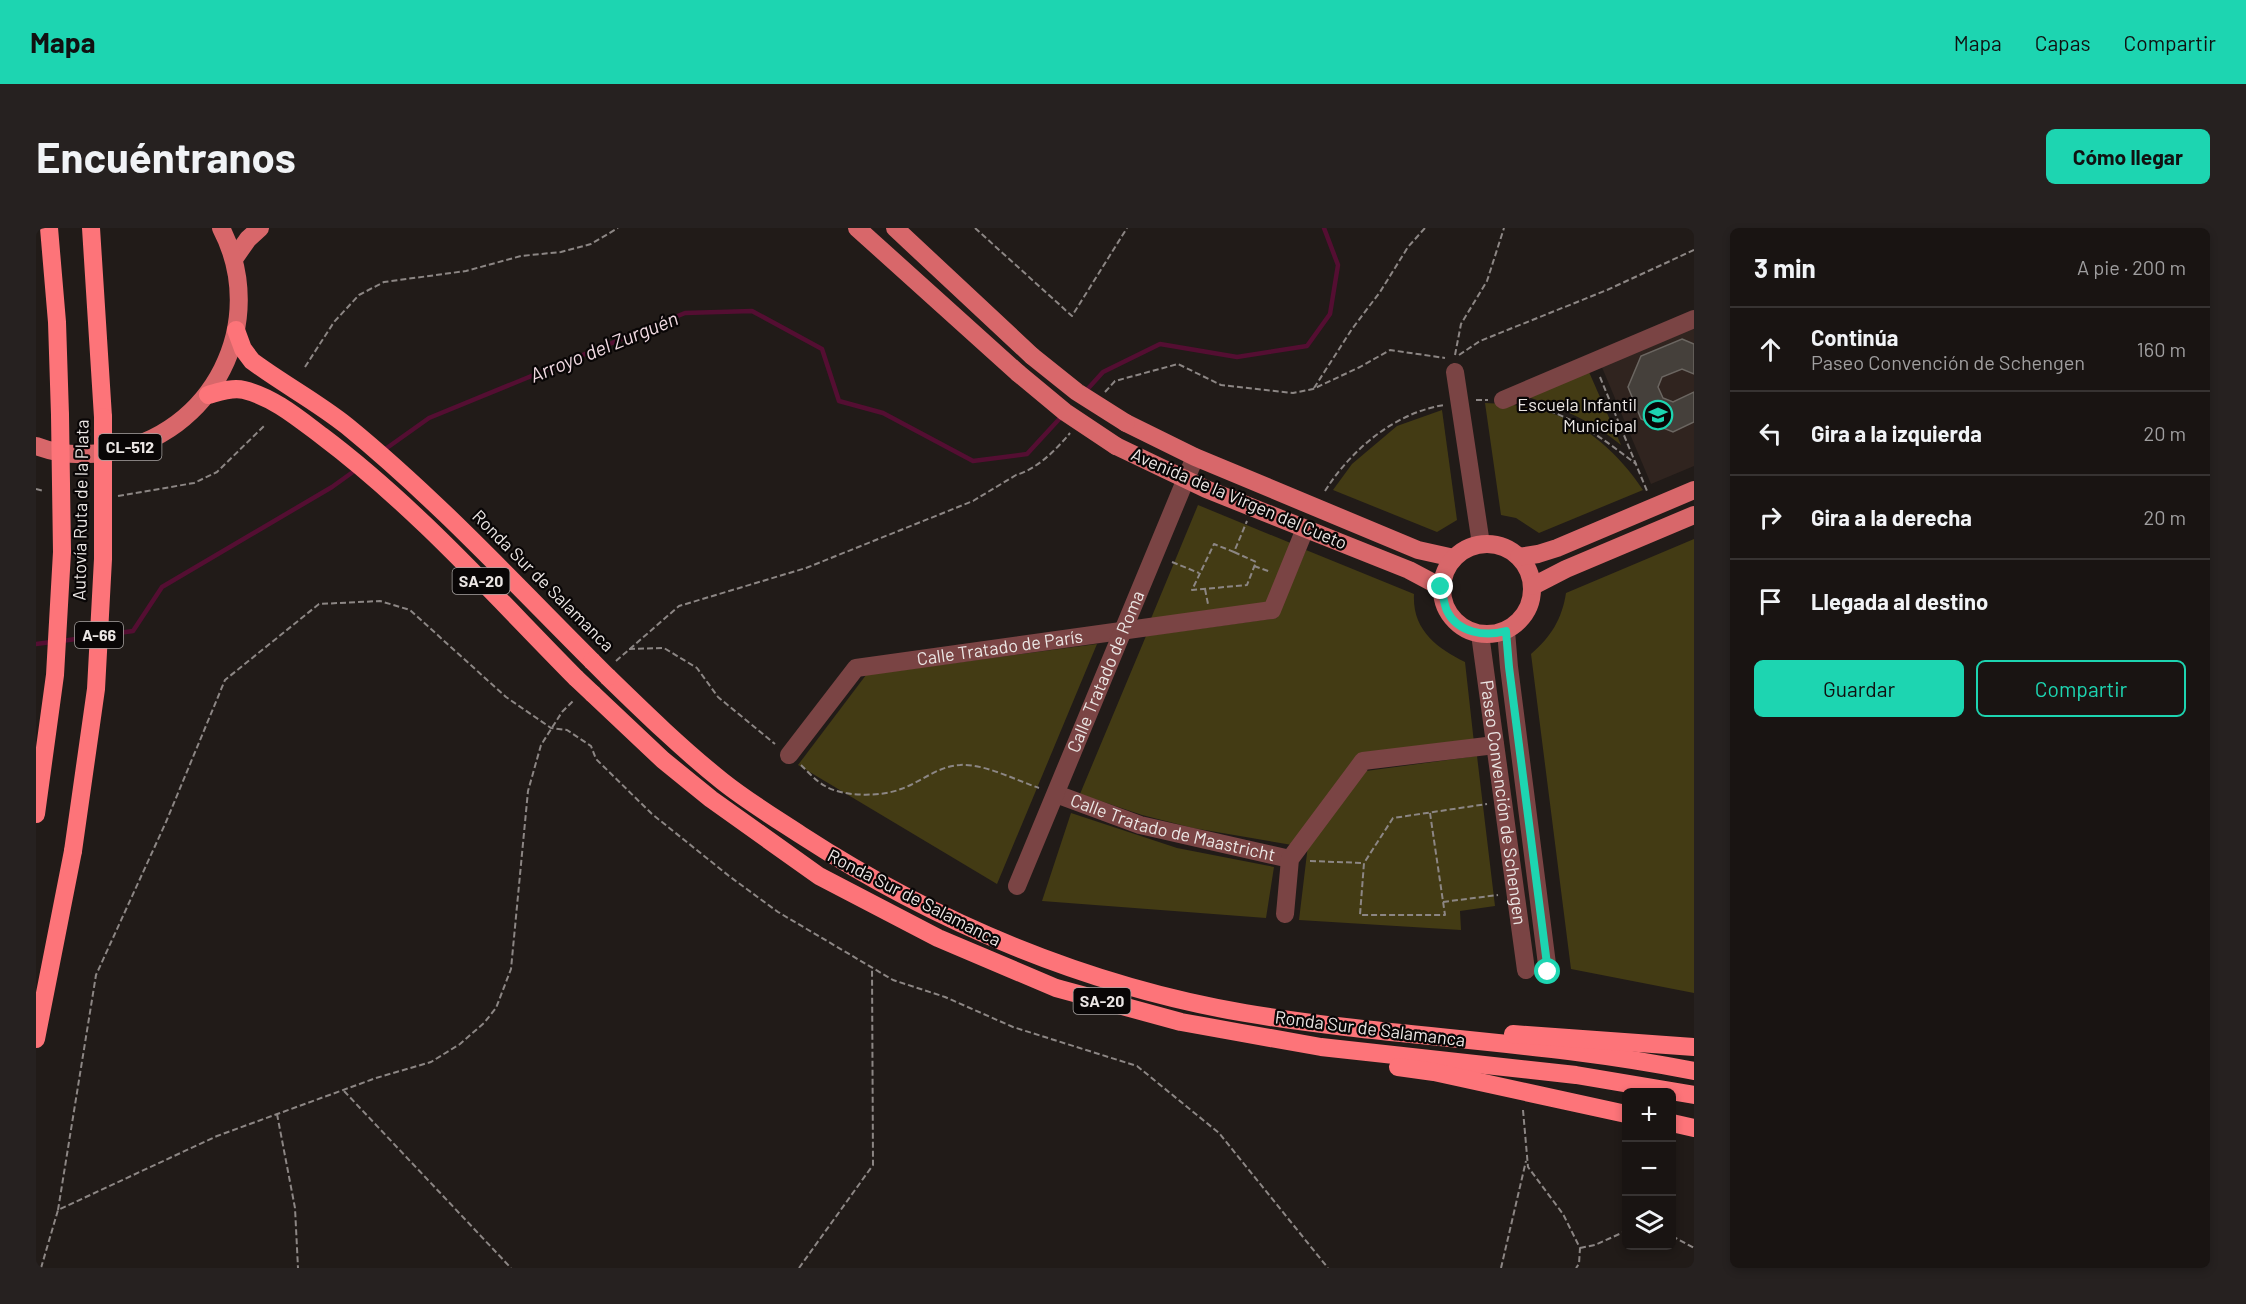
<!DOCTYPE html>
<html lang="es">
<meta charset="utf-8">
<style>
:root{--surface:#191412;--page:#262120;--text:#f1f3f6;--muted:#9f9e9f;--line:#373332;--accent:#1dd5b1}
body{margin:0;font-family:Barlow,sans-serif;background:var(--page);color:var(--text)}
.controls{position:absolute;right:18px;bottom:18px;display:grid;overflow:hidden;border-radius:9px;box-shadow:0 3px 9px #0003}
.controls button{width:54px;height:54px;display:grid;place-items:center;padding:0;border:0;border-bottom:2px solid var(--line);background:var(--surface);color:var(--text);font:30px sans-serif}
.stop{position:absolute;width:18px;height:18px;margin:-14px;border:4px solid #1dd5b1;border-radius:50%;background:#fff}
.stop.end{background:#1dd5b1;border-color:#fff;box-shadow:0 2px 6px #0008}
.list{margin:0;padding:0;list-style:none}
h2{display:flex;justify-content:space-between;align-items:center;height:78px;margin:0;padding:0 24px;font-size:26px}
h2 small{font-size:20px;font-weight:400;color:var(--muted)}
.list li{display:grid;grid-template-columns:39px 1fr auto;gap:18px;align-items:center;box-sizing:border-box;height:84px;padding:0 24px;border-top:2px solid var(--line)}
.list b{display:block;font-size:22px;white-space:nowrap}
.list p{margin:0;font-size:20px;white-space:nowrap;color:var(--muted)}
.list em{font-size:20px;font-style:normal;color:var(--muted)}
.actions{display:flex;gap:12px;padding:18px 24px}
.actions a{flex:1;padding:14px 0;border:2px solid var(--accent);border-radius:9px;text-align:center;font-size:21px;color:var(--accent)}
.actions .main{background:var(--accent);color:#111}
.icon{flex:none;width:33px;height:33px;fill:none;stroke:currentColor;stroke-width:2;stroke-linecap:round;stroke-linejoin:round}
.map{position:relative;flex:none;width:1658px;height:1040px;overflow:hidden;border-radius:9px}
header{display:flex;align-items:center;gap:36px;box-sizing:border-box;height:84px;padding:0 30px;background:var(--accent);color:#111}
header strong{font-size:28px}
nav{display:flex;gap:33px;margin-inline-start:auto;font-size:21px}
.intro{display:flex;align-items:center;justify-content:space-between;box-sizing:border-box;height:144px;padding:0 36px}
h1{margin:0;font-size:42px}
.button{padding:15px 27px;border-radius:9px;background:var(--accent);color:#111;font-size:21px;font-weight:700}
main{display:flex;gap:36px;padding:0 36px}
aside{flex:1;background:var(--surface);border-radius:9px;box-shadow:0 3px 9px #0003}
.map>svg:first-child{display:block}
</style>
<header>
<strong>Mapa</strong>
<nav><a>Mapa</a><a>Capas</a><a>Compartir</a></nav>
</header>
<div class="intro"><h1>Encuéntranos</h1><a class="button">Cómo llegar</a></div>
<main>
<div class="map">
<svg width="1658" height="1040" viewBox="0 0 1658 1040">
<rect width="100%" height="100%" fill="#211b18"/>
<!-- built -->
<polygon fill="#30241f" points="1658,98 1658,238 1615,256 1565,137"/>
<!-- green -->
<g fill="#433b14">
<path d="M1553,144L1585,217C1557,194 1526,180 1492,169Z"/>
<path d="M1449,175C1469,176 1490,177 1510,183C1550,196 1584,227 1607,262L1503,305L1480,290L1465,287Z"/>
<polygon points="1406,182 1421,292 1401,304 1297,262 1316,236 1361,198"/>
<polygon points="1162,277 1257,316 1232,377 1114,393"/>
<path d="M1658,311V765L1535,741L1495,426C1515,409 1526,391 1530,365Z"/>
<path d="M1270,322L1378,366C1376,402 1401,420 1429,434L1438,515L1324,530L1256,617L1157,600L1106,587L1044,566L1110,408L1241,390Z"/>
<polygon points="1061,416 961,656 762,537 830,447"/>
<polygon points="1441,528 1459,678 1424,683 1425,702 1263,692 1272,617 1330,543"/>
<polygon points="1035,585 1141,620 1238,639 1230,690 1006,673"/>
</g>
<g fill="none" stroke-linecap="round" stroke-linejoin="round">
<!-- stream -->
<g stroke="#540e32" stroke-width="4.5">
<polyline points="1048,165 1067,144 1124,116 1201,129 1271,118 1294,86 1302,37 1288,0"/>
<polyline points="348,222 393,190 649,85 716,83 786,121 803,173 847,185 937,233 991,226 1026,188"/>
<polyline points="68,407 97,403 126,359 296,259 321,241"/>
<polyline points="26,413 60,408"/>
<polyline points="0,416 15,414"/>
</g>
</g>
<!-- building -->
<polygon fill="#45403b" stroke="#6b6661" stroke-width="1.5" points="1646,111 1658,116 1658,146 1646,141 1626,149 1622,159 1627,170 1637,174 1658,164 1658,194 1637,204 1605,191 1592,159 1605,128"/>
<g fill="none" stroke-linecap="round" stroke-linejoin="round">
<!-- path -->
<g stroke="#8c8684" stroke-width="2" stroke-dasharray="6 3" stroke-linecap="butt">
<polyline points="939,0 1036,88 1091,0"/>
<polyline points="1419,127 1425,96 1451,53 1468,0"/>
<polyline points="1423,127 1444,113 1571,62 1658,22"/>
<polyline points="269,139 298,94 323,67 348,54 430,43 485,28 525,24 555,16 582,0"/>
<polyline points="1564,149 1611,263"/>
<polyline points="1278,160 1316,101 1344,64 1372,19 1389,0"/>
<polyline points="1069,164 1079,153 1142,136 1185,157 1257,165 1277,161 1324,139 1354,122 1409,130"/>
<polyline points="1440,172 1452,172"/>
<path d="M1496,178C1536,187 1569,212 1600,236"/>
<polyline points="0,261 8,263"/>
<path d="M1289,263C1315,222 1358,185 1408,177"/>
<polyline points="82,268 158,255 181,244 228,198"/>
<polyline points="1198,324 1220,334 1211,357 1156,362 1178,316 1198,324 1211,293"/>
<polyline points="1136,334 1163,345"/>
<polyline points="1218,338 1235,344"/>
<polyline points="1169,361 1172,376"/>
<polyline points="593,421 628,420 661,440 682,469 739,516"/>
<path d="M580,433L643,378L770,340L937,273L980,247C1001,241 1020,222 1034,205"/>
<path d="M765,537C772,544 780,553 789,558C807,569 845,569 865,561C885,554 902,538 924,537C947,535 982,553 1003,560"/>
<polyline points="1394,585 1409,687 1324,687 1328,635 1357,590 1451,576"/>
<polyline points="1274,633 1328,635"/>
<polyline points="1407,674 1462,667"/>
<polyline points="308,863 475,1040"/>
<polyline points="1487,882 1492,939 1527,986 1544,1020 1543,1036 1540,1040"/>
<polyline points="241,886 259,980 262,1040"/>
<polyline points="22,982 60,747 130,594 189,452 283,376 344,373 374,382 470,469 515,500 531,502 555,518 560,531 616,586 693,648 742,684 857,752 909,769 977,799 1101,838 1183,905 1292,1040"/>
<polyline points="1636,1008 1658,1020"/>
<polyline points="1544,1020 1559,1017 1590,1003"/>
<polyline points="5,1040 22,982 181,908 340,850 395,834 424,816 448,795 460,780 475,741 492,563 505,517 526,484 538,472"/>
<polyline points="763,1040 837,937 836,740"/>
<polyline points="1465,1040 1490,933"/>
</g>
<!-- minor -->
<g stroke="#7a4444" stroke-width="18">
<polyline points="1419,144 1445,316"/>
<polyline points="1467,172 1658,91"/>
<polyline points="1470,403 1473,439 1512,744"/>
<path id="s1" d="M1444,406L1490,742"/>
<path id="s2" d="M753,527L820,440L1236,382L1269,301"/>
<path id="s3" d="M1020,566L1104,597L1254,631"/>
<path id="s4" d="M981,658L1159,229"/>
<polyline points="1249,686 1254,631 1327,533 1459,517"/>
</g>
<!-- major -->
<g stroke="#d8676a" stroke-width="18">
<polyline points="821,0 982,145"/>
<polyline points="859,0 996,128"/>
<polyline points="198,31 212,11 224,0"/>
<polyline points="1090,195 1159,229 1382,322 1418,330"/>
<path d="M0,218C23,227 48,228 72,224C177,208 234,94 185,0"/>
<polyline points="1080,218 1170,261 1373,342 1405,359"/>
<circle cx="1451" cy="361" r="45"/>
<polyline points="1483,329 1502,326 1521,320 1658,262"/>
<polyline points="1497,358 1530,341 1658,287"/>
</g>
<!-- highway -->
<g stroke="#fd7479" stroke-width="18">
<polyline points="13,0 21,94 24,187"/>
<polyline points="55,0 67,189"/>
<path d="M200,102L207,121L216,133C247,156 281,174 311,198C399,270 476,353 556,433"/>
<path d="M172,167C183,164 196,159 208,162C237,169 262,190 286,208C379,278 458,367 540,450"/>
<path d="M572,449C609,485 646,521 686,553C711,573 739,590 765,607C899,694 1051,758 1209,785C1358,810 1510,813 1658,843"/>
<polyline points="557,466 627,532 675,571 783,648 902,710 1020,760 1145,794 1206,805 1285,819 1540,847 1658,867"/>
<polyline points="1477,806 1658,819"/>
<polyline points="0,811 37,623"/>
<polyline points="1362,839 1398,844 1590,886"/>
<polyline points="1636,895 1658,900"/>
</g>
<!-- major-bridge -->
<g stroke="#d8676a" stroke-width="18">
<polyline points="996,128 1041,164 1090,195"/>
<polyline points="982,145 1029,184 1080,218"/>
</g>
<!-- highway-bridge -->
<g stroke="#fd7479" stroke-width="18">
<polyline points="556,433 572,449"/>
<polyline points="540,450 557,466"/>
<polyline points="0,586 19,447 26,324 24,187"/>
<polyline points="37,623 60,461 67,331 67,189"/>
</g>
</g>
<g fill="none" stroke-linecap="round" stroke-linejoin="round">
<!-- route -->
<path stroke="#1dd5b1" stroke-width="8" d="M1405,359C1407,367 1408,376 1411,383C1422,405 1449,409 1470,403L1473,439L1512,744"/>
</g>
<!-- icons -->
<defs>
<g id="school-ring" transform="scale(1.5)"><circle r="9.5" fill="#090606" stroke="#1dd5b1" stroke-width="1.5"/><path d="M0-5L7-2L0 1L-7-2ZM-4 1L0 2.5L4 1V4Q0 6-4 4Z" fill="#1dd5b1"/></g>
</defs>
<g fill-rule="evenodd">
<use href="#school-ring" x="1622" y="187"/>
</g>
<g text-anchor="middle" stroke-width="4.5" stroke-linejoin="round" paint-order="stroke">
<!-- shield labels -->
<g fill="#090606" stroke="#a7a3a1" stroke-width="1.5">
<rect x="62.5" y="206" width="63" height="26" rx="4.5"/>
<rect x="416.5" y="340" width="57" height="26" rx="4.5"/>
<rect x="39" y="394" width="48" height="26" rx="4.5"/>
<rect x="1037.5" y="760" width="57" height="26" rx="4.5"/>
</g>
<g font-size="16" font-weight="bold" fill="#ebe6e4">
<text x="94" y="225">CL-512</text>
<text x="445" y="359">SA-20</text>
<text x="63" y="413">A-66</text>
<text x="1066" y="779">SA-20</text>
</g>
<!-- poi labels -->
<g font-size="18" fill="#ebe6e4" stroke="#090606" text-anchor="end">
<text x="1601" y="183">Escuela Infantil<tspan x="1601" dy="21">Municipal</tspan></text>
</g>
<!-- street labels -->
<g font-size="18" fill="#ebe6e4" stroke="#090606">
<text transform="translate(1203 271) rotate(23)" y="6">Avenida de la Virgen del Cueto</text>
<text transform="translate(45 282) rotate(-89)" y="6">Autovía Ruta de la Plata</text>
<text transform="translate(507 353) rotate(45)" y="6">Ronda Sur de Salamanca</text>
<text dy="6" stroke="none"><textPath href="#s2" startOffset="255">Calle Tratado de París</textPath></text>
<text dy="6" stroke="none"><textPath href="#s4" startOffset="232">Calle Tratado de Roma</textPath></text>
<text dy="6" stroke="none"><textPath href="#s1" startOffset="170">Paseo Convención de Schengen</textPath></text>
<text dy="6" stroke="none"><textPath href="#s3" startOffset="122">Calle Tratado de Maastricht</textPath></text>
<text transform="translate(878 670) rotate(27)" y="6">Ronda Sur de Salamanca</text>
<text transform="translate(1334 801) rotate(7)" y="6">Ronda Sur de Salamanca</text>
</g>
<!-- water labels -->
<g font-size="20" font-style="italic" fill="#f1dae2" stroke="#090606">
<text transform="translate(568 119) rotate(-22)" y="7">Arroyo del Zurguén</text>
</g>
</g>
</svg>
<div class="controls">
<button>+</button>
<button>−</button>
<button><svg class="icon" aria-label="layers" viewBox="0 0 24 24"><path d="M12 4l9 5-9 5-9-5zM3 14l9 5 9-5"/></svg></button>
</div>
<div class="stop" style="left:1512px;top:744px"></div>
<div class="stop end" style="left:1405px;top:359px"></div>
</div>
<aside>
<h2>3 min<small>A pie · 200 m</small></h2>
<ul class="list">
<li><svg class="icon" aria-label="ahead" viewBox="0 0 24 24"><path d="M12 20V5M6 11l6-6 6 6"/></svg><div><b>Continúa</b><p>Paseo Convención de Schengen</p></div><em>160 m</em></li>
<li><svg class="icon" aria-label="left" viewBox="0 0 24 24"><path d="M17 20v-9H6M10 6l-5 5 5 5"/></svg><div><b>Gira a la izquierda</b></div><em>20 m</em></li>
<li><svg class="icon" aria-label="right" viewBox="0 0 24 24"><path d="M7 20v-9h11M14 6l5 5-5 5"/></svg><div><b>Gira a la derecha</b></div><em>20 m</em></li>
<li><svg class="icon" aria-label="arrive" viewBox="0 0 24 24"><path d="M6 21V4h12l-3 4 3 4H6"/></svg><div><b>Llegada al destino</b></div></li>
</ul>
<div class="actions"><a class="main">Guardar</a><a>Compartir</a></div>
</aside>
</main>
